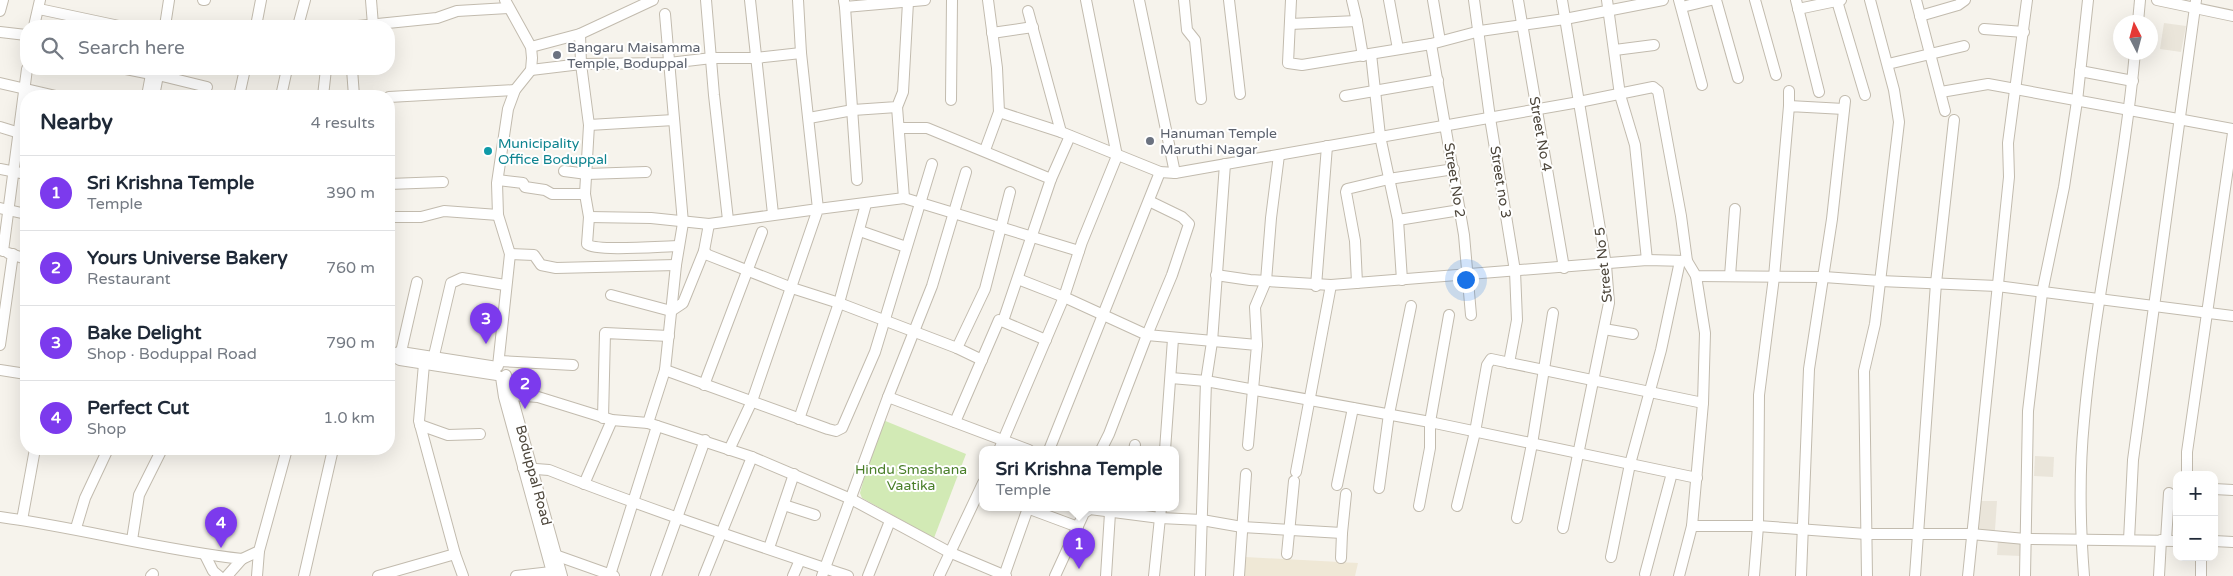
<!DOCTYPE html>
<meta charset="utf-8">
<style>
:root{--surface:#fff;--page:#f2f2f3;--text:#1f2937;--muted:#747a83;--line:#e0e1e3;--accent:#7c3aed}
body{margin:0;font-family:"Varela Round",sans-serif;background:var(--page);color:var(--text)}
.controls{position:absolute;right:15px;bottom:15px;display:grid;overflow:hidden;border-radius:10px;box-shadow:0 5px 20px #0002}
.controls button{width:45px;height:45px;display:grid;place-items:center;padding:0;border:0;border-bottom:1px solid var(--line);background:var(--surface);color:var(--text);font:25px sans-serif}
.compass{position:absolute;left:2113px;top:15px;width:45px;height:45px;border-radius:50%;background:var(--surface);box-shadow:0 5px 20px #0002;rotate:354deg}
.you{position:absolute;left:1465px;top:279px;width:18px;height:18px;margin:-12px;border:4px solid #fff;border-radius:50%;background:#1a73e8;box-shadow:0 0 0 8px #1a73e833}
.badge{display:grid;place-items:center;width:32px;height:32px;border-radius:50%;background:var(--accent);color:#fff;font-size:16px;font-weight:700}
.pin{position:absolute;translate:-50% -41px;filter:drop-shadow(0 1px 2px #0008)}
.pin::after{content:'';position:absolute;top:26px;width:18px;height:15px;background:inherit;clip-path:polygon(0 0,100% 0,50% 100%)}
.popup{position:absolute;left:979px;top:446px;width:200px;height:65px;box-sizing:border-box;display:grid;place-content:center;border-radius:10px;background:var(--surface);filter:drop-shadow(0 1px 4px #0005);font-size:16px;white-space:nowrap;color:var(--muted)}
.popup b{font-size:19px;color:var(--text)}
.popup::after{content:'';position:absolute;left:50%;top:100%;margin-left:-10px;border:10px solid transparent;border-top-color:var(--surface)}
.list{margin:0;padding:0;list-style:none}
h2{display:flex;justify-content:space-between;align-items:center;height:65px;margin:0;padding:0 20px;font-size:21px}
h2 small{font-size:16px;font-weight:400;color:var(--muted)}
.list li{display:grid;grid-template-columns:32px 1fr auto;gap:15px;align-items:center;box-sizing:border-box;height:75px;padding:0 20px;border-top:1px solid var(--line)}
.list b{display:block;font-size:19px;white-space:nowrap}
.list p{margin:0;font-size:16px;white-space:nowrap;color:var(--muted)}
.list em{font-size:16px;font-style:normal;color:var(--muted)}
.icon{flex:none;width:28px;height:28px;fill:none;stroke:currentColor;stroke-width:2;stroke-linecap:round;stroke-linejoin:round}
.map{position:relative;flex:none;width:2233px;height:576px;overflow:hidden}
.search{position:absolute;background:var(--surface);box-shadow:0 5px 20px #0002;left:20px;top:20px;width:375px;height:55px;display:flex;align-items:center;gap:12px;box-sizing:border-box;padding:0 18px;border-radius:20px;color:var(--muted);font-size:19px}
.panel{position:absolute;background:var(--surface);box-shadow:0 5px 20px #0002;left:20px;top:90px;width:375px;height:365px;border-radius:20px}
.map>svg:first-child{display:block}
</style>
<div class="map">
<svg width="2233" height="576" viewBox="0 0 2233 576">
<rect width="100%" height="100%" fill="#f6f3ec"/>
<!-- residential -->
<g fill="#eae5da">
<polygon points="2164,23 2186,26 2181,52 2160,49"/>
<polygon points="2035,456 2054,457 2053,477 2034,476"/>
<polygon points="1977,501 1997,501 1995,530 1975,532"/>
<polygon points="1998,540 2022,542 2021,556 1997,555"/>
</g>
<!-- education -->
<polygon fill="#efe8d6" points="1245,557 1358,563 1355,576 1243,576"/>
<!-- green -->
<polygon fill="#d2eab5" points="883,420 966,454 934,538 862,498 860,493 873,445"/>
<g fill="none" stroke-linecap="round" stroke-linejoin="round">
<!-- minor casing -->
<g stroke="#c2bbae" stroke-width="12">
<g id="minor">
<polyline points="203,0 205,0"/>
<polyline points="371,0 373,25"/>
<polyline points="706,0 714,95 728,220"/>
<polyline points="750,0 773,214"/>
<polyline points="1139,0 1175,173"/>
<polyline points="1184,0 1187,30 1195,40 1201,99"/>
<polyline points="1229,0 1240,94"/>
<polyline points="1291,0 1288,63 1302,65 1431,44 1480,31 1565,19 1663,0"/>
<polyline points="1352,0 1357,21"/>
<polyline points="1389,0 1398,49"/>
<polyline points="1433,0 1440,41"/>
<polyline points="1474,0 1490,118 1515,271 1517,320 1509,363"/>
<polyline points="1518,0 1564,268"/>
<polyline points="1562,0 1606,265 1609,303 1563,528"/>
<polyline points="1607,0 1620,95 1635,145 1647,260"/>
<polyline points="1679,0 1702,85"/>
<polyline points="1716,0 1738,78"/>
<polyline points="1755,0 1776,75"/>
<polyline points="1796,0 1819,92"/>
<polyline points="1916,0 1945,111"/>
<polyline points="2157,0 2233,16"/>
<polyline points="844,1 845,7 925,0"/>
<polyline points="1837,1 1865,95"/>
<polyline points="845,7 857,180"/>
<polyline points="1682,7 1711,0"/>
<polyline points="39,9 119,26"/>
<polyline points="1798,9 1841,0"/>
<polyline points="0,11 3,0"/>
<polyline points="1028,11 1061,132"/>
<polyline points="1920,16 1958,5 1965,0"/>
<polyline points="2138,22 2140,0"/>
<polyline points="1290,24 1357,21 1363,56"/>
<polyline points="34,26 40,0"/>
<polyline points="165,26 169,0"/>
<polyline points="256,26 261,0"/>
<polyline points="298,26 305,0"/>
<polyline points="358,26 437,18 457,11 508,8"/>
<polyline points="1984,29 2024,32"/>
<polyline points="0,32 26,35"/>
<polyline points="992,33 1033,27"/>
<path d="M580,34L581,64L589,125L585,194L589,217L587,244C596,252 664,246 679,246"/>
<polyline points="1431,44 1464,235 1471,315"/>
<polyline points="531,47 580,34 653,0"/>
<polyline points="1615,50 1654,45"/>
<polyline points="1371,54 1380,136 1398,220 1402,280"/>
<polyline points="1888,64 1964,46"/>
<polyline points="126,69 151,74"/>
<polyline points="352,69 354,96"/>
<polyline points="531,70 581,64 669,63 712,58 756,58 801,53"/>
<polyline points="2080,71 2133,81"/>
<polyline points="158,75 207,87"/>
<polyline points="0,83 56,96"/>
<polyline points="1941,92 1988,84 2233,129"/>
<polyline points="147,96 152,69"/>
<polyline points="154,96 159,70"/>
<polyline points="239,96 245,69"/>
<polyline points="281,96 287,69"/>
<polyline points="323,96 326,69"/>
<polyline points="1345,96 1438,80"/>
<polyline points="389,97 515,90"/>
<polyline points="951,100 952,0"/>
<polyline points="1789,106 1789,91"/>
<polyline points="897,107 904,198"/>
<polyline points="999,112 1061,132 1160,172 1175,173 1579,102 1653,87 1658,91 1681,216 1687,261"/>
<polyline points="809,118 853,110 897,107 903,92 908,2"/>
<polyline points="589,125 674,120"/>
<polyline points="0,127 26,135"/>
<polyline points="899,128 927,128 1051,179"/>
<polyline points="985,150 999,112 997,68 988,0"/>
<polyline points="0,169 26,174"/>
<polyline points="564,171 587,174 646,172"/>
<polyline points="498,180 523,183 525,187 545,190 552,194 585,194"/>
<polyline points="389,184 443,182"/>
<polyline points="1149,201 1182,217 1189,224 1172,275 1147,335 1257,345 1248,445"/>
<polyline points="0,208 26,214"/>
<polyline points="389,217 421,217 444,211 498,215"/>
<polyline points="589,217 651,218 709,224 818,209 801,53 798,0"/>
<polyline points="1398,220 1460,210"/>
<polyline points="709,224 704,251 708,255 792,288 839,303 957,348 982,360"/>
<polyline points="860,231 906,247"/>
<polyline points="3,251 27,69"/>
<polyline points="8,253 26,259"/>
<polyline points="510,254 534,255 541,265 556,268 676,265"/>
<polyline points="1216,275 1250,280 1331,285 1647,260 1687,261 1696,276 1824,277 1880,281 1997,286 2233,316"/>
<polyline points="1730,276 1735,209"/>
<polyline points="1018,279 1064,297 1147,335 1109,434 1101,450"/>
<polyline points="1357,283 1355,241 1346,192 1347,189 1389,179 1454,169"/>
<polyline points="1316,286 1327,146"/>
<polyline points="611,295 671,311 683,303 704,251"/>
<polyline points="1003,321 1051,179 1070,136"/>
<polyline points="1604,329 1633,334"/>
<polyline points="0,345 13,254"/>
<polyline points="1257,345 1255,307 1266,281 1271,218 1279,155"/>
<polyline points="957,348 985,289 1010,192"/>
<polyline points="401,352 417,282"/>
<polyline points="389,354 400,360 497,375"/>
<polyline points="389,354 401,352 497,367"/>
<polyline points="499,361 573,365"/>
<polyline points="432,364 451,283 462,278 505,285"/>
<polyline points="498,366 510,254 498,215 497,183 508,109 515,90 531,70 532,58 531,47 505,0"/>
<polyline points="0,370 26,374"/>
<polyline points="665,370 828,429 836,431 842,428 875,352 932,164"/>
<polyline points="506,375 562,576"/>
<polyline points="501,377 504,397 553,576"/>
<polyline points="1171,378 1206,381 1430,422 1697,478"/>
<polyline points="704,385 762,232"/>
<polyline points="513,395 538,397 612,420 648,423 752,457 851,499 949,552 1006,576"/>
<polyline points="888,397 932,286 966,172"/>
<polyline points="603,418 605,333 669,336"/>
<polyline points="799,419 839,303 866,204"/>
<polyline points="955,422 999,320 1046,340"/>
<polyline points="648,423 665,370 676,265 683,223 665,14"/>
<polyline points="420,425 448,435 480,434"/>
<polyline points="729,450 752,401 818,209 904,198 1079,251"/>
<polyline points="999,450 1064,297 1082,242 1117,156 1086,0"/>
<polyline points="1049,450 1160,172"/>
<polyline points="1134,450 1135,445"/>
<polyline points="1165,450 1173,339"/>
<path d="M523,468L549,470C647,509 748,542 848,576"/>
<polyline points="1296,472 1331,285"/>
<polyline points="2187,475 2187,452 2233,133"/>
<polyline points="584,484 612,420"/>
<polyline points="1337,485 1353,408"/>
<polyline points="1379,488 1389,414 1411,306"/>
<polyline points="2214,489 2233,490"/>
<polyline points="784,505 815,515"/>
<polyline points="1419,506 1430,448 1430,422 1449,315"/>
<polyline points="1457,506 1475,432 1487,365 1491,359 1703,403"/>
<polyline points="1027,508 1078,527"/>
<path d="M0,517C81,528 160,550 242,559L227,576"/>
<polyline points="1517,518 1532,444 1553,313"/>
<polyline points="22,520 35,449"/>
<polyline points="1692,526 1758,526 1866,534 1971,534 2025,539 2177,541"/>
<polyline points="76,528 85,498 108,449"/>
<polyline points="132,540 139,495 162,449"/>
<polyline points="2129,540 2133,460 2196,0"/>
<polyline points="2166,540 2169,493"/>
<polyline points="2214,541 2233,542"/>
<polyline points="769,548 794,474"/>
<polyline points="455,554 463,576"/>
<polyline points="1287,554 1294,481"/>
<polyline points="205,555 213,571 219,576"/>
<polyline points="555,555 614,576"/>
<polyline points="1611,557 1630,464 1661,350 1680,261"/>
<polyline points="2201,557 2201,576"/>
<polyline points="1341,558 1342,533"/>
<polyline points="242,559 259,551 287,449"/>
<polyline points="1645,574 1672,473"/>
<polyline points="610,575 657,426"/>
<polyline points="151,576 153,574"/>
<polyline points="257,576 259,551"/>
<polyline points="304,576 333,449"/>
<polyline points="378,576 455,554 419,421 424,364"/>
<polyline points="516,576 551,572"/>
<polyline points="656,576 705,440"/>
<polyline points="704,576 752,457"/>
<polyline points="793,576 800,560"/>
<polyline points="822,576 888,397 1029,450"/>
<polyline points="868,576 890,521"/>
<polyline points="939,576 983,483"/>
<polyline points="1004,576 1028,508"/>
<polyline points="1055,576 1084,513 1090,509 1160,518 1202,520 1242,527 1342,533 1346,494"/>
<polyline points="1106,576 1110,513"/>
<polyline points="1154,576 1161,508"/>
<polyline points="1200,576 1206,381 1212,342 1225,164"/>
<polyline points="1239,576 1246,474"/>
<polyline points="1679,576 1692,526 1703,403 1705,333 1696,276"/>
<polyline points="1754,576 1758,526 1759,395 1774,277 1789,106 1844,109"/>
<polyline points="1801,576 1809,369 1832,219 1845,101"/>
<polyline points="1867,576 1864,371 1875,324 1899,122 1894,90 1870,0"/>
<polyline points="1915,576 1936,283 1954,120"/>
<polyline points="1968,576 2009,177 2008,143 2027,0"/>
<polyline points="2025,576 2028,411 2042,293 2064,187 2077,101 2088,0"/>
<path d="M2084,576C2080,525 2079,472 2084,421C2095,297 2124,176 2135,52"/>
<polyline points="2159,576 2161,540"/>
</g>
</g>
<!-- minor -->
<use href="#minor" stroke="#fff" stroke-width="10"/>
</g>
<!-- markers -->
<g fill="#6b7280" stroke="#fff" stroke-width="2">
<circle cx="557" cy="55" r="5"/>
<circle cx="1150" cy="141" r="5"/>
</g>
<circle fill="#0f9aa8" stroke="#fff" stroke-width="2" cx="488" cy="151" r="5"/>
<g text-anchor="middle" stroke-width="4" stroke-linejoin="round" paint-order="stroke">
<!-- worship labels -->
<g font-size="14" fill="#5b616d" stroke="#fff" text-anchor="start">
<text x="567" y="52">Bangaru Maisamma<tspan x="567" dy="16">Temple, Boduppal</tspan></text>
<text x="1160" y="138">Hanuman Temple<tspan x="1160" dy="16">Maruthi Nagar</tspan></text>
</g>
<!-- street labels -->
<g font-size="14" fill="#4b4439" stroke="#fff">
<text transform="translate(1541 134) rotate(80)" y="5">Street No 4</text>
<text transform="translate(1455 180) rotate(81)" y="5">Street No 2</text>
<text transform="translate(1501 182) rotate(81)" y="5">Street no 3</text>
<text transform="translate(1603 265) rotate(-96)" y="5">Street No 5</text>
<text transform="translate(534 475) rotate(75)" y="5">Boduppal Road</text>
</g>
<!-- culture labels -->
<g font-size="14" fill="#0d838f" stroke="#fff" text-anchor="start">
<text x="498" y="148">Municipality<tspan x="498" dy="16">Office Boduppal</tspan></text>
</g>
<!-- park labels -->
<g font-size="14" fill="#4a7f2a" stroke="#fff">
<text x="911" y="474">Hindu Smashana<tspan x="911" dy="16">Vaatika</tspan></text>
</g>
</g>
</svg>
<div class="controls">
<button>+</button>
<button>−</button>
</div>
<svg class="compass" viewBox="-18 -18 36 36"><path d="M0-13l5 13h-10z" fill="#e53935"/><path d="M0 13l5-13h-10z" fill="#747a83"/></svg>
<div class="you"></div>
<div class="pin badge" style="left:1079px;top:569px">1</div>
<div class="popup"><b>Sri Krishna Temple</b>Temple</div>
<div class="pin badge" style="left:525px;top:409px">2</div>
<div class="pin badge" style="left:486px;top:344px">3</div>
<div class="pin badge" style="left:221px;top:548px">4</div>
<div class="search"><svg class="icon" aria-label="search" viewBox="0 0 24 24"><circle cx="10" cy="10" r="6"/><path d="M15 15l6 6"/></svg>Search here</div>
<section class="panel">
<h2>Nearby<small>4 results</small></h2>
<ul class="list">
<li><span class="badge">1</span><div><b>Sri Krishna Temple</b><p>Temple</p></div><em>390 m</em></li>
<li><span class="badge">2</span><div><b>Yours Universe Bakery</b><p>Restaurant</p></div><em>760 m</em></li>
<li><span class="badge">3</span><div><b>Bake Delight</b><p>Shop · Boduppal Road</p></div><em>790 m</em></li>
<li><span class="badge">4</span><div><b>Perfect Cut</b><p>Shop</p></div><em>1.0 km</em></li>
</ul>
</section>
</div>
